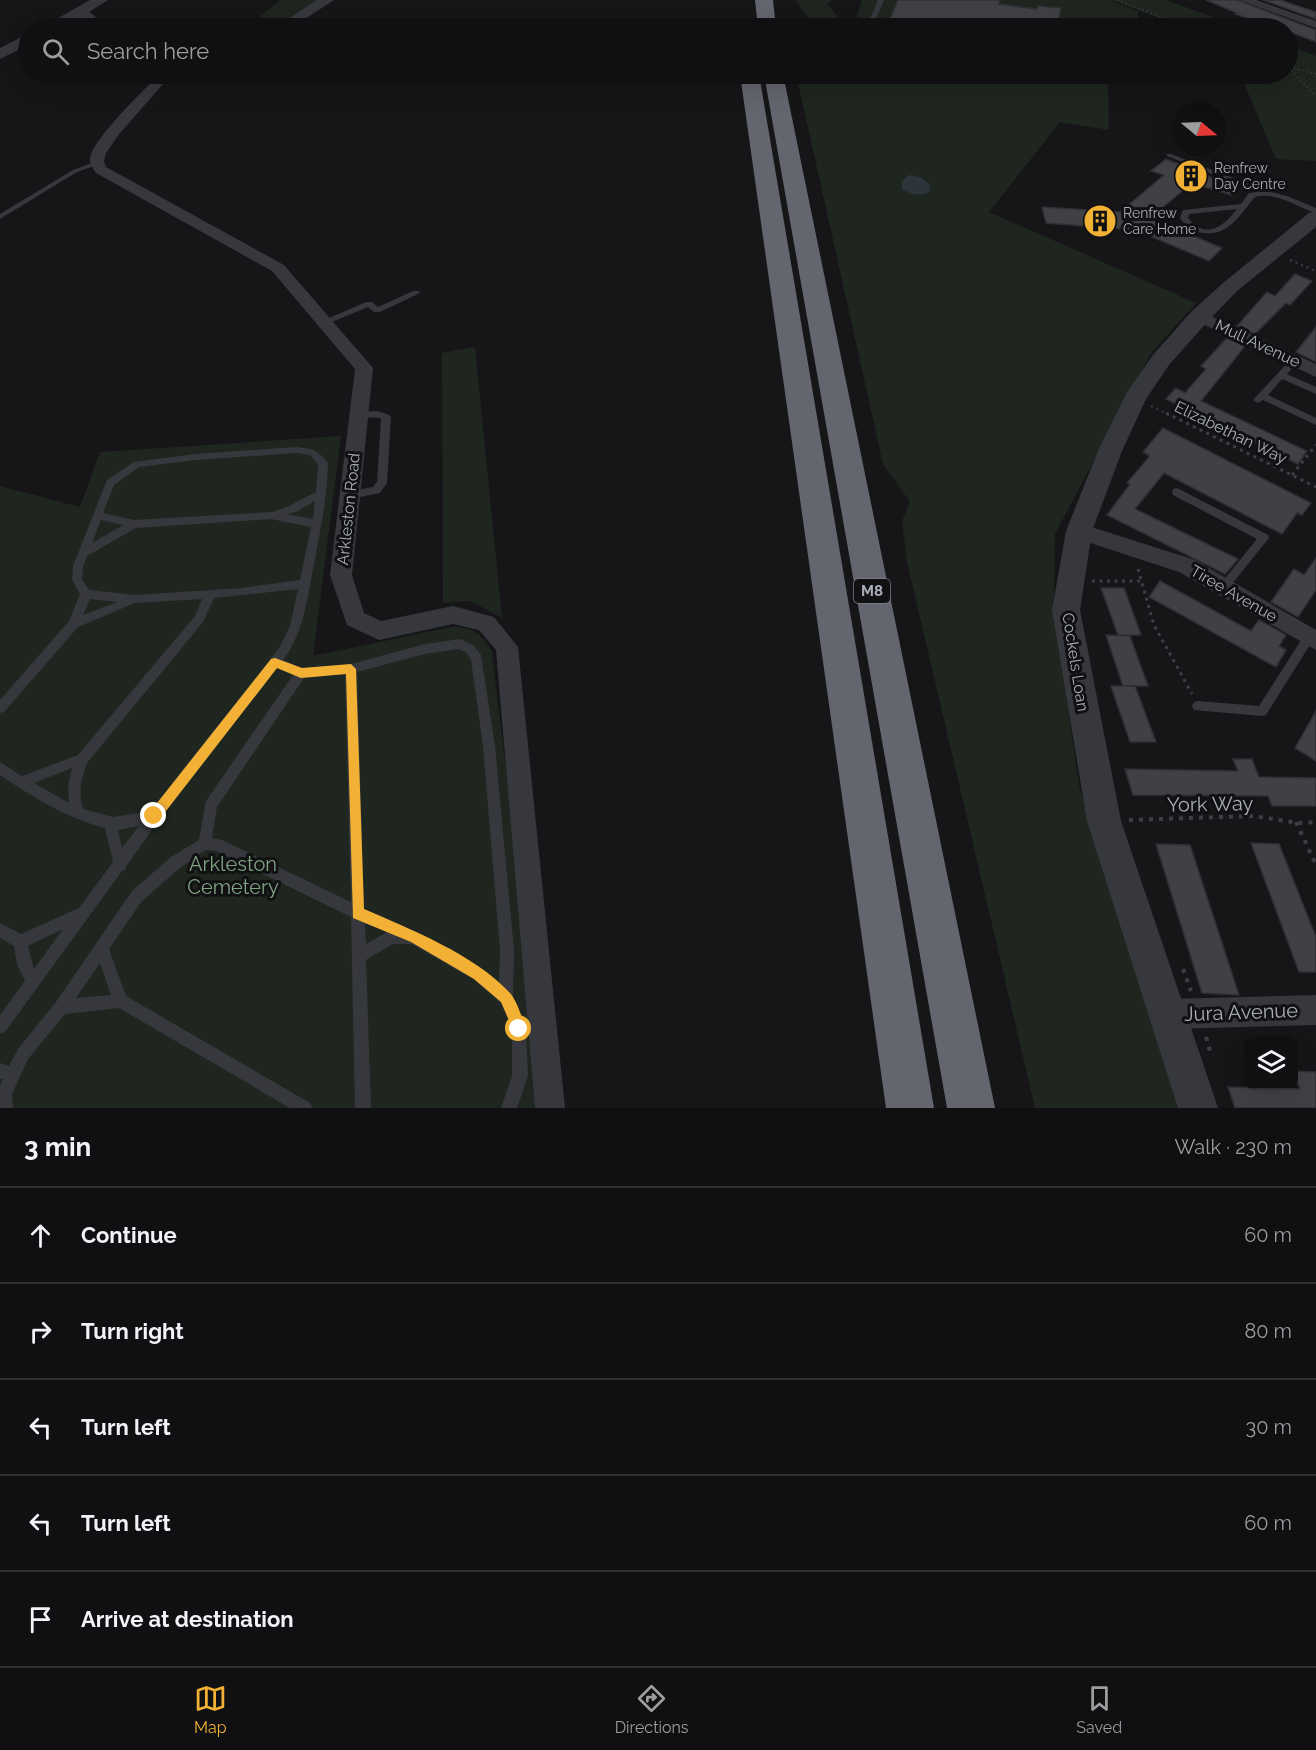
<!DOCTYPE html>
<meta charset="utf-8">
<style>
:root{--surface:#101012;--page:#1e1e20;--text:#f1f3f6;--muted:#9c9d9f;--line:#303032;--accent:#f2b134}
body{margin:0;font-family:Raleway,sans-serif;background:var(--page);color:var(--text)}
.controls{position:absolute;right:18px;bottom:18px;display:grid;overflow:hidden;border-radius:12px;box-shadow:0 6px 24px #0002}
.controls button{width:54px;height:54px;display:grid;place-items:center;padding:0;border:0;border-bottom:2px solid var(--line);background:var(--surface);color:var(--text);font:30px sans-serif}
.compass{position:absolute;left:1172px;top:102px;width:54px;height:54px;border-radius:50%;background:var(--surface);box-shadow:0 6px 24px #0002;rotate:109deg}
.stop{position:absolute;width:18px;height:18px;margin:-14px;border:4px solid #f2b134;border-radius:50%;background:#fff}
.stop.end{background:#f2b134;border-color:#fff;box-shadow:0 2px 6px #0008}
.list{margin:0;padding:0;list-style:none}
h2{display:flex;justify-content:space-between;align-items:center;height:78px;margin:0;padding:0 24px;font-size:26px}
h2 small{font-size:20px;font-weight:400;color:var(--muted)}
.list li{display:grid;grid-template-columns:39px 1fr auto;gap:18px;align-items:center;box-sizing:border-box;height:96px;padding:0 24px;border-top:2px solid var(--line)}
.list b{display:block;font-size:22px;white-space:nowrap}
.list em{font-size:20px;font-style:normal;color:var(--muted)}
.icon{flex:none;width:33px;height:33px;fill:none;stroke:currentColor;stroke-width:2;stroke-linecap:round;stroke-linejoin:round}
.map{position:relative;flex:none;width:1316px;height:1108px;overflow:hidden}
.search{position:absolute;background:var(--surface);box-shadow:0 6px 24px #0002;left:18px;right:18px;top:18px;height:66px;display:flex;align-items:center;gap:15px;box-sizing:border-box;padding:0 21px;border-radius:33px;color:var(--muted);font-size:22px}
.sheet{height:558px;background:var(--surface)}
nav{display:flex;justify-content:space-around;align-items:center;box-sizing:border-box;height:84px;border-top:2px solid var(--line);background:var(--surface);font-size:16px;color:var(--muted)}
nav a{display:grid;justify-items:center;gap:3px}
nav .on{color:var(--accent)}
.map>svg:first-child{display:block}
</style>
<div class="map">
<svg width="1316" height="1108" viewBox="0 0 1316 1108">
<rect width="100%" height="100%" fill="#161618"/>
<!-- green -->
<g fill="#1e261f">
<polygon points="280,0 319,0 272,28 214,28 256,20"/>
<path d="M796,0H832L827,4L845,26L843,28C810,29 814,26 796,0Z"/>
<polygon points="862,0 1109,0 1138,11 1139,28 854,28"/>
<polygon points="1112,0 1166,0 1243,28 1185,28"/>
<polygon points="1288,45 1316,56 1316,161 1276,159 1240,74 1288,74"/>
<polygon points="796,74 1108,75 1109,130 1060,122 989,212 1196,303 1151,353 1055,534 1054,610 1079,785 1182,1108 1035,1108 907,562 902,521 910,502 883,464"/>
<polygon points="475,347 502,618 470,601 443,603 442,353"/>
<path d="M341,436L313,656L451,627C472,627 482,633 492,652L531,983L538,1108H0V486L80,507L100,452Z"/>
</g>
<!-- water -->
<path fill="#2c353c" d="M909,175L920,177L929,184L930,191C921,197 911,195 902,189V181Z"/>
<!-- building -->
<g fill="#404145" stroke="#303034" stroke-width="1.5">
<polygon points="898,0 1000,0 999,4 1037,9 1038,6 1061,8 1057,28 886,28"/>
<polygon points="1206,0 1237,0 1316,30 1316,42 1287,31 1287,28 1265,22 1261,23 1235,14 1237,13"/>
<polygon points="1263,0 1280,0 1316,12 1316,19"/>
<polygon points="1166,159 1207,175 1234,191 1232,195 1192,183 1150,218 1222,248 1209,261 1136,230 1046,223 1042,207 1120,212 1164,175 1151,171"/>
<polygon points="1295,274 1312,281 1290,305 1286,303 1255,334 1237,326 1267,292 1275,296"/>
<polygon points="1316,327 1316,362 1296,352"/>
<polygon points="1227,338 1245,346 1201,401 1307,451 1298,464 1166,399 1176,388 1185,393 1206,369 1201,366"/>
<polygon points="1163,428 1311,503 1302,515 1297,513 1282,534 1164,473 1135,509 1238,559 1225,574 1107,515 1130,484 1127,483 1150,456 1143,452"/>
<polygon points="1316,558 1316,590 1298,617 1271,602 1294,569 1304,575"/>
<polygon points="1160,581 1251,631 1259,620 1286,635 1279,646 1286,650 1276,667 1149,597"/>
<polygon points="1101,588 1124,588 1141,635 1118,635"/>
<polygon points="1106,635 1130,636 1148,686 1123,686"/>
<polygon points="1111,686 1135,686 1156,742 1130,742"/>
<polygon points="1316,711 1316,761 1295,748"/>
<polygon points="1233,759 1252,759 1259,777 1316,778 1316,806 1272,806 1268,796 1133,795 1125,769 1238,771"/>
<polygon points="1251,843 1279,844 1316,937 1316,972 1299,972"/>
<polygon points="1156,844 1190,845 1239,995 1202,993"/>
<polygon points="1293,1071 1316,1072 1316,1108 1235,1108 1228,1087 1300,1089"/>
</g>
<g fill="none" stroke-linecap="round" stroke-linejoin="round">
<!-- path-far3 -->
<g stroke="#3d3f44" stroke-width="1.5" stroke-dasharray="1.5 3" stroke-linecap="butt">
<polyline points="1117,0 1190,28"/>
<polyline points="1288,67 1316,96"/>
<polyline points="1289,67 1316,74"/>
</g>
<!-- path-far2 -->
<g stroke="#3d3f44" stroke-width="2" stroke-dasharray="2 4" stroke-linecap="butt">
<polyline points="1290,260 1316,271"/>
<polyline points="1151,406 1169,415"/>
</g>
<!-- path-far1 -->
<g stroke="#3d3f44" stroke-width="3" stroke-dasharray="3 4.5" stroke-linecap="butt">
<polyline points="1166,413 1316,487"/>
<polyline points="1292,475 1316,445"/>
<polyline points="1138,569 1154,625 1192,694"/>
<polyline points="1092,581 1141,581"/>
</g>
<!-- path -->
<g stroke="#3d3f44" stroke-width="4" stroke-dasharray="4 6" stroke-linecap="butt">
<polyline points="1129,820 1253,816 1299,823 1316,822"/>
<polyline points="1296,822 1316,865"/>
<polyline points="1183,969 1191,991"/>
<polyline points="1206,1037 1210,1051"/>
</g>
<!-- service -->
<g fill="#37383d" fill-rule="evenodd">
<polygon points="878,0 884,0 872,28 866,28"/>
<path d="M1167,154H1171L1267,191L1287,196L1316,208V213C1296,207 1276,191 1255,197C1241,213 1229,237 1203,233C1193,232 1186,227 1180,218L1183,210L1241,204L1249,193L1257,192L1167,156ZM1237,209C1223,227 1206,240 1188,218L1189,214Z"/>
<polygon points="98,161 100,162 100,164 77,172 0,219 0,214 73,170"/>
<polygon points="413,291 419,291 420,293 380,312 374,312 368,307 327,324 321,324 320,322 366,302 372,302 378,307"/>
<polygon points="1294,358 1298,361 1287,374 1316,387 1316,394 1282,379 1268,395 1316,418 1316,425 1263,400 1258,403 1253,400 1291,359"/>
<path d="M378,411L389,415L391,417L387,483L380,493L350,499L346,498L345,495L346,492L373,487L377,482L381,419C373,415 361,421 354,415L359,412Z"/>
<path d="M296,447C313,449 317,449 328,463C327,499 320,533 313,569C307,601 303,634 283,660L302,668L351,664L425,644L460,639L474,646L481,655L495,746L514,950L513,998L526,1029L528,1076L517,1108H501L512,1076V1029L501,1003L473,979L412,944H393L366,960L371,1108H355L351,917L216,851L206,850L181,867L142,901L109,949L126,996L310,1103L313,1108H290L119,1008L65,1014L28,1059L12,1094L13,1108H0V1085L3,1079H0V1063L9,1066L18,1049L56,1002L132,891L171,857L199,840L206,801L293,675L277,668L159,820L127,865L125,870L122,871L5,1032L0,1034V1015L25,981L17,964L14,946L0,938V923L21,934L79,908L113,862L105,828C66,818 33,797 0,775V762L22,776L78,755L195,616L202,599L135,603L78,627L4,712L0,713V700L69,621L80,594L72,579L73,566L107,480L134,462L195,454ZM296,453L310,455L318,464L316,492L289,506L273,512L134,520L103,513L114,485L139,467L195,460ZM315,501L313,519L287,514L296,512ZM271,519L311,527L300,580L242,588L135,595L89,590L82,579L83,566L87,556L136,528ZM101,520L123,525L92,543ZM298,589L290,626L279,648L150,811L113,817L83,809C78,793 81,778 87,763L203,622L214,598ZM90,599L117,602L83,615ZM459,649L466,652L471,660L483,746L500,950L499,983C460,949 411,929 364,909L357,672L425,654ZM345,674L351,902L222,840L212,838L217,807L304,678ZM72,768L68,786L69,803L34,783ZM139,826L122,848L118,830ZM365,923L387,932L366,944ZM63,929L34,969L28,946ZM100,963L111,995L76,998Z"/>
<polygon points="1177,488 1268,535 1269,538 1227,590 1219,590 1218,587 1257,539 1173,495 1172,492 1173,489"/>
<polygon points="1309,632 1313,634 1315,637 1313,640 1266,715 1262,716 1194,710 1192,706 1194,702 1198,701 1259,706 1305,634"/>
</g>
<!-- minor -->
<g fill="#37383d" fill-rule="evenodd">
<polygon points="1239,0 1256,0 1316,21 1316,28"/>
<path d="M160,74H172L120,133L106,153L104,161L106,167L284,265L373,368L352,575L364,613L381,621L453,606L494,617L518,647L565,1108H535L496,650L479,630L453,624L379,640L347,625L330,575L355,369L272,271L96,173C94,170 90,165 90,160C90,141 145,89 160,74Z"/>
<polygon points="1200,311 1316,364 1316,377 1194,320 1192,316 1194,312"/>
<polygon points="1079,523 1195,560 1316,630 1316,650 1179,572 1072,537 1069,531 1072,525"/>
<polygon points="1316,995 1316,1025 1167,1029 1157,1024 1152,1014 1157,1004 1167,999"/>
</g>
<!-- tertiary -->
<g fill="#37383d" fill-rule="evenodd">
<polygon points="90,0 108,0 89,12 110,28 94,28 78,18 58,28 41,28"/>
<polygon points="317,0 334,0 291,28 274,28"/>
<polygon points="28,34 28,45 0,59 0,48"/>
<polygon points="1316,211 1316,227 1237,291 1208,321 1169,365 1146,399 1122,451 1092,531 1080,610 1121,821 1218,1108 1178,1108 1087,821 1052,610 1066,531 1098,451 1127,392 1153,355 1192,311 1223,283 1309,213"/>
</g>
<!-- motorway -->
<g fill="#63666e" fill-rule="evenodd">
<polygon points="755,0 773,0 776,28 758,28"/>
<polygon points="740,74 759,74 934,1108 886,1108"/>
<polygon points="764,74 783,74 995,1108 947,1108"/>
</g>
</g>
<!-- route -->
<path fill="#f2b134" d="M275,658L302,668L351,664L356,669L364,909C410,929 475,955 509,992C517,1000 522,1018 526,1029L524,1034L519,1036L515,1034L501,1002L474,979L411,942L353,918L346,674L301,678L277,668L159,820H150V812L271,659Z"/>
<!-- icons -->
<defs>
<g id="building-disc" transform="scale(1.725)"><circle r="9.5" fill="#f2b134" stroke="#111113"/><path d="M-4-6H4V6H1V3H-1V6H-4ZM-2.5-4.3h1.7v1.8h-1.7ZM.8-4.3h1.7v1.8H.8ZM-2.5-1h1.7V.8h-1.7ZM.8-1h1.7V.8H.8Z" fill="#111"/></g>
</defs>
<g fill-rule="evenodd">
<use href="#building-disc" x="1191" y="176"/>
<use href="#building-disc" x="1100" y="221"/>
</g>
<g text-anchor="middle" stroke-width="6" stroke-linejoin="round" paint-order="stroke">
<!-- far-poi labels -->
<g font-size="14" fill="#a8adb8" stroke="#111113" text-anchor="start">
<text x="1214" y="173">Renfrew<tspan x="1214" dy="16">Day Centre</tspan></text>
<text x="1123" y="218">Renfrew<tspan x="1123" dy="16">Care Home</tspan></text>
</g>
<!-- shield labels -->
<rect fill="#111113" stroke="#7b7e86" stroke-width="1.5" x="854" y="579" width="36" height="24" rx="4.5"/>
<g font-size="15" font-weight="bold" fill="#a8adb8">
<text x="872" y="596">M8</text>
</g>
<!-- street labels -->
<g font-size="16" fill="#a8adb8" stroke="#111113">
<text transform="translate(1258 343) rotate(25)" y="6">Mull Avenue</text>
<text transform="translate(1231 432) rotate(26)" y="6">Elizabethan Way</text>
<text transform="translate(348 509) rotate(-84)" y="6">Arkleston Road</text>
<text transform="translate(1234 593) rotate(30)" y="6">Tiree Avenue</text>
<text transform="translate(1076 662) rotate(81)" y="6">Cockels Loan</text>
</g>
<!-- near-street labels -->
<g font-size="20" fill="#a8adb8" stroke="#111113">
<text transform="translate(1210 804) rotate(-1)" y="7">York Way</text>
<text transform="translate(1241 1012) rotate(-2)" y="7">Jura Avenue</text>
</g>
<!-- near-park labels -->
<g font-size="20" fill="#7fa381" stroke="#111113">
<text x="233" y="871">Arkleston<tspan x="233" dy="23">Cemetery</tspan></text>
</g>
</g>
</svg>
<div class="controls">
<button><svg class="icon" aria-label="layers" viewBox="0 0 24 24"><path d="M12 4l9 5-9 5-9-5zM3 14l9 5 9-5"/></svg></button>
</div>
<svg class="compass" viewBox="-18 -18 36 36"><path d="M0-13l5 13h-10z" fill="#e53935"/><path d="M0 13l5-13h-10z" fill="#9c9d9f"/></svg>
<div class="stop" style="left:519px;top:1029px"></div>
<div class="stop end" style="left:154px;top:816px"></div>
<div class="search"><svg class="icon" aria-label="search" viewBox="0 0 24 24"><circle cx="10" cy="10" r="6"/><path d="M15 15l6 6"/></svg>Search here</div>
</div>
<section class="sheet">
<h2>3 min<small>Walk · 230 m</small></h2>
<ul class="list">
<li><svg class="icon" aria-label="ahead" viewBox="0 0 24 24"><path d="M12 20V5M6 11l6-6 6 6"/></svg><div><b>Continue</b></div><em>60 m</em></li>
<li><svg class="icon" aria-label="right" viewBox="0 0 24 24"><path d="M7 20v-9h11M14 6l5 5-5 5"/></svg><div><b>Turn right</b></div><em>80 m</em></li>
<li><svg class="icon" aria-label="left" viewBox="0 0 24 24"><path d="M17 20v-9H6M10 6l-5 5 5 5"/></svg><div><b>Turn left</b></div><em>30 m</em></li>
<li><svg class="icon" aria-label="left" viewBox="0 0 24 24"><path d="M17 20v-9H6M10 6l-5 5 5 5"/></svg><div><b>Turn left</b></div><em>60 m</em></li>
<li><svg class="icon" aria-label="arrive" viewBox="0 0 24 24"><path d="M6 21V4h12l-3 4 3 4H6"/></svg><div><b>Arrive at destination</b></div></li>
</ul>
</section>
<nav>
<a class="on"><svg class="icon" aria-label="map" viewBox="0 0 24 24"><path d="M3 6l6-2 6 2 6-2v14l-6 2-6-2-6 2zM9 4v14M15 6v14"/></svg>Map</a>
<a><svg class="icon" aria-label="directions" viewBox="0 0 24 24"><path d="M12 3l9 9-9 9-9-9zM9 14v-3h6M13 9l2 2-2 2"/></svg>Directions</a>
<a><svg class="icon" aria-label="saved" viewBox="0 0 24 24"><path d="M7 4h10v16l-5-4-5 4z"/></svg>Saved</a>
</nav>
